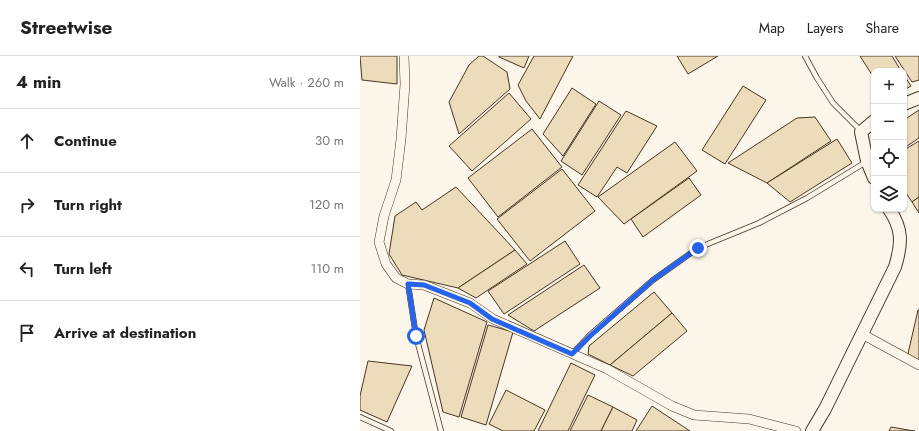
<!DOCTYPE html>
<meta charset="utf-8">
<style>
:root{--surface:#fff;--page:#f6f6f6;--text:#222;--muted:#767676;--line:#e0e0e0}
body{margin:0;font-family:Jost,sans-serif;background:var(--page);color:var(--text)}
.controls{position:absolute;right:12px;top:12px;display:grid;overflow:hidden;border-radius:8px;box-shadow:0 1px 3px #0004}
.controls button{width:36px;height:36px;display:grid;place-items:center;padding:0;border:0;border-bottom:1px solid var(--line);background:var(--surface);color:var(--text);font:20px sans-serif}
.stop{position:absolute;width:12px;height:12px;margin:-9px;border:3px solid #2563eb;border-radius:50%;background:#fff}
.stop.end{background:#2563eb;border-color:#fff;box-shadow:0 1px 4px #0008}
.list{margin:0;padding:0;list-style:none}
h2{display:flex;justify-content:space-between;align-items:center;height:52px;margin:0;padding:0 16px;font-size:17px}
h2 small{font-size:13px;font-weight:400;color:var(--muted)}
.list li{display:grid;grid-template-columns:26px 1fr auto;gap:12px;align-items:center;box-sizing:border-box;height:64px;padding:0 16px;border-top:1px solid var(--line)}
.list b{display:block;font-size:15px;white-space:nowrap}
.list em{font-size:13px;font-style:normal;color:var(--muted)}
.icon{flex:none;width:22px;height:22px;fill:none;stroke:currentColor;stroke-width:2;stroke-linecap:round;stroke-linejoin:round}
.map{position:relative;flex:none;width:559px;height:375px;overflow:hidden}
header{display:flex;align-items:center;gap:24px;box-sizing:border-box;height:56px;padding:0 20px;background:var(--surface);border-bottom:1px solid var(--line)}
header strong{font-size:19px}
nav{display:flex;gap:22px;margin-inline-start:auto;font-size:14px}
main{display:flex}
aside{flex:1;background:var(--surface)}
.map>svg:first-child{display:block}
</style>
<header>
<strong>Streetwise</strong>
<nav><a>Map</a><a>Layers</a><a>Share</a></nav>
</header>
<main>
<aside>
<h2>4 min<small>Walk · 260 m</small></h2>
<ul class="list">
<li><svg class="icon" aria-label="ahead" viewBox="0 0 24 24"><path d="M12 20V5M6 11l6-6 6 6"/></svg><div><b>Continue</b></div><em>30 m</em></li>
<li><svg class="icon" aria-label="right" viewBox="0 0 24 24"><path d="M7 20v-9h11M14 6l5 5-5 5"/></svg><div><b>Turn right</b></div><em>120 m</em></li>
<li><svg class="icon" aria-label="left" viewBox="0 0 24 24"><path d="M17 20v-9H6M10 6l-5 5 5 5"/></svg><div><b>Turn left</b></div><em>110 m</em></li>
<li><svg class="icon" aria-label="arrive" viewBox="0 0 24 24"><path d="M6 21V4h12l-3 4 3 4H6"/></svg><div><b>Arrive at destination</b></div></li>
</ul>
</aside>
<div class="map">
<svg width="559" height="375" viewBox="0 0 559 375">
<rect width="100%" height="100%" fill="#fbf6e9"/>
<!-- building -->
<g fill="#ecdcbc" stroke="#4a3520">
<polygon points="0,0 37,0 37,28 2,24"/>
<polygon points="119,0 123,0 147,16 150,33 99,78 89,46 109,9"/>
<polygon points="139,0 169,0 164,12 139,1"/>
<polygon points="174,0 213,0 180,63 166,45 158,29"/>
<polygon points="317,0 358,0 328,18"/>
<polygon points="500,0 532,0 541,15 514,15 514,22"/>
<polygon points="535,0 559,0 559,24 552,26"/>
<polygon points="544,19 551,30 544,34"/>
<polygon points="383,30 406,44 365,108 342,94"/>
<polygon points="212,32 236,48 203,100 183,78"/>
<polygon points="149,37 171,63 112,115 89,90"/>
<polygon points="239,45 261,59 222,119 201,105"/>
<polygon points="559,54 559,82 544,92 544,64"/>
<polygon points="266,55 297,70 267,117 257,111 237,141 218,129"/>
<polygon points="455,61 471,85 407,127 368,107 437,62"/>
<polygon points="172,73 202,111 138,161 108,122"/>
<polygon points="477,83 492,107 430,146 407,127"/>
<polygon points="559,85 559,141 552,146 544,134 544,94"/>
<polygon points="315,86 337,115 264,168 238,141"/>
<polygon points="202,113 235,155 170,205 137,163"/>
<polygon points="329,122 341,139 283,181 271,163"/>
<polygon points="96,131 155,194 98,232 42,219 29,198 35,160 56,146 62,154"/>
<polygon points="559,141 559,157 552,146"/>
<polygon points="205,185 220,208 144,258 128,235"/>
<polygon points="155,194 167,208 116,242 98,232"/>
<polygon points="224,209 240,232 174,275 148,259"/>
<polygon points="294,236 312,257 250,309 228,298 229,290"/>
<polygon points="74,242 127,266 99,361 83,356 64,274"/>
<polygon points="558,254 559,254 559,308 547,302"/>
<polygon points="312,257 327,275 273,320 250,309"/>
<polygon points="128,269 153,276 126,369 101,361"/>
<polygon points="8,305 52,310 27,366 0,354 0,340"/>
<polygon points="211,307 235,319 208,375 178,375"/>
<polygon points="146,334 185,354 174,375 143,375 129,368"/>
<polygon points="228,339 253,351 241,375 210,375"/>
<polygon points="292,350 330,375 276,375"/>
<polygon points="253,351 277,364 272,375 241,375"/>
<polygon points="531,371 554,375 555,375 529,375"/>
</g>
<g fill="none" stroke-linecap="round" stroke-linejoin="round">
<!-- service casing -->
<g stroke="#4a3520" stroke-width="6">
<g id="service">
<polyline points="445,0 457,22 473,47 501,75"/>
<polyline points="48,228 56,280 81,375"/>
<polyline points="212,298 230,279 293,224 338,192 399,167 447,142 506,106"/>
<polyline points="0,361 31,375"/>
</g>
</g>
<!-- minor casing -->
<g stroke="#4a3520" stroke-width="10">
<g id="minor">
<polyline points="44,0 45,28 41,83 36,124 24,160 19,186 26,208 36,222 48,228 64,229 110,247 133,263 247,313 312,350 334,359 389,363 436,375"/>
<polyline points="502,278 559,309"/>
</g>
</g>
<!-- tertiary casing -->
<g stroke="#4a3520" stroke-width="14">
<g id="tertiary">
<polyline points="544,48 559,42"/>
<polyline points="514,65 501,76 507,105 514,122"/>
<path d="M452,375L465,353L535,211C542,188 543,173 529,153"/>
</g>
</g>
<!-- service -->
<use href="#service" stroke="#fbf6e9" stroke-width="4.5"/>
<!-- minor -->
<use href="#minor" stroke="#fbf6e9" stroke-width="9"/>
<!-- tertiary -->
<use href="#tertiary" stroke="#fbf6e9" stroke-width="12"/>
</g>
<g fill="none" stroke-linecap="round" stroke-linejoin="round">
<!-- route -->
<polyline stroke="#2563eb" stroke-width="5" points="56,280 48,228 64,229 110,247 132,263 212,298 230,280 293,224 338,192"/>
</g>
</svg>
<div class="controls">
<button>+</button>
<button>−</button>
<button><svg class="icon" aria-label="locate" viewBox="0 0 24 24"><circle cx="12" cy="12" r="6"/><path d="M12 2v4M12 18v4M2 12h4M18 12h4"/></svg></button>
<button><svg class="icon" aria-label="layers" viewBox="0 0 24 24"><path d="M12 4l9 5-9 5-9-5zM3 14l9 5 9-5"/></svg></button>
</div>
<div class="stop" style="left:56px;top:280px"></div>
<div class="stop end" style="left:338px;top:192px"></div>
</div>
</main>
